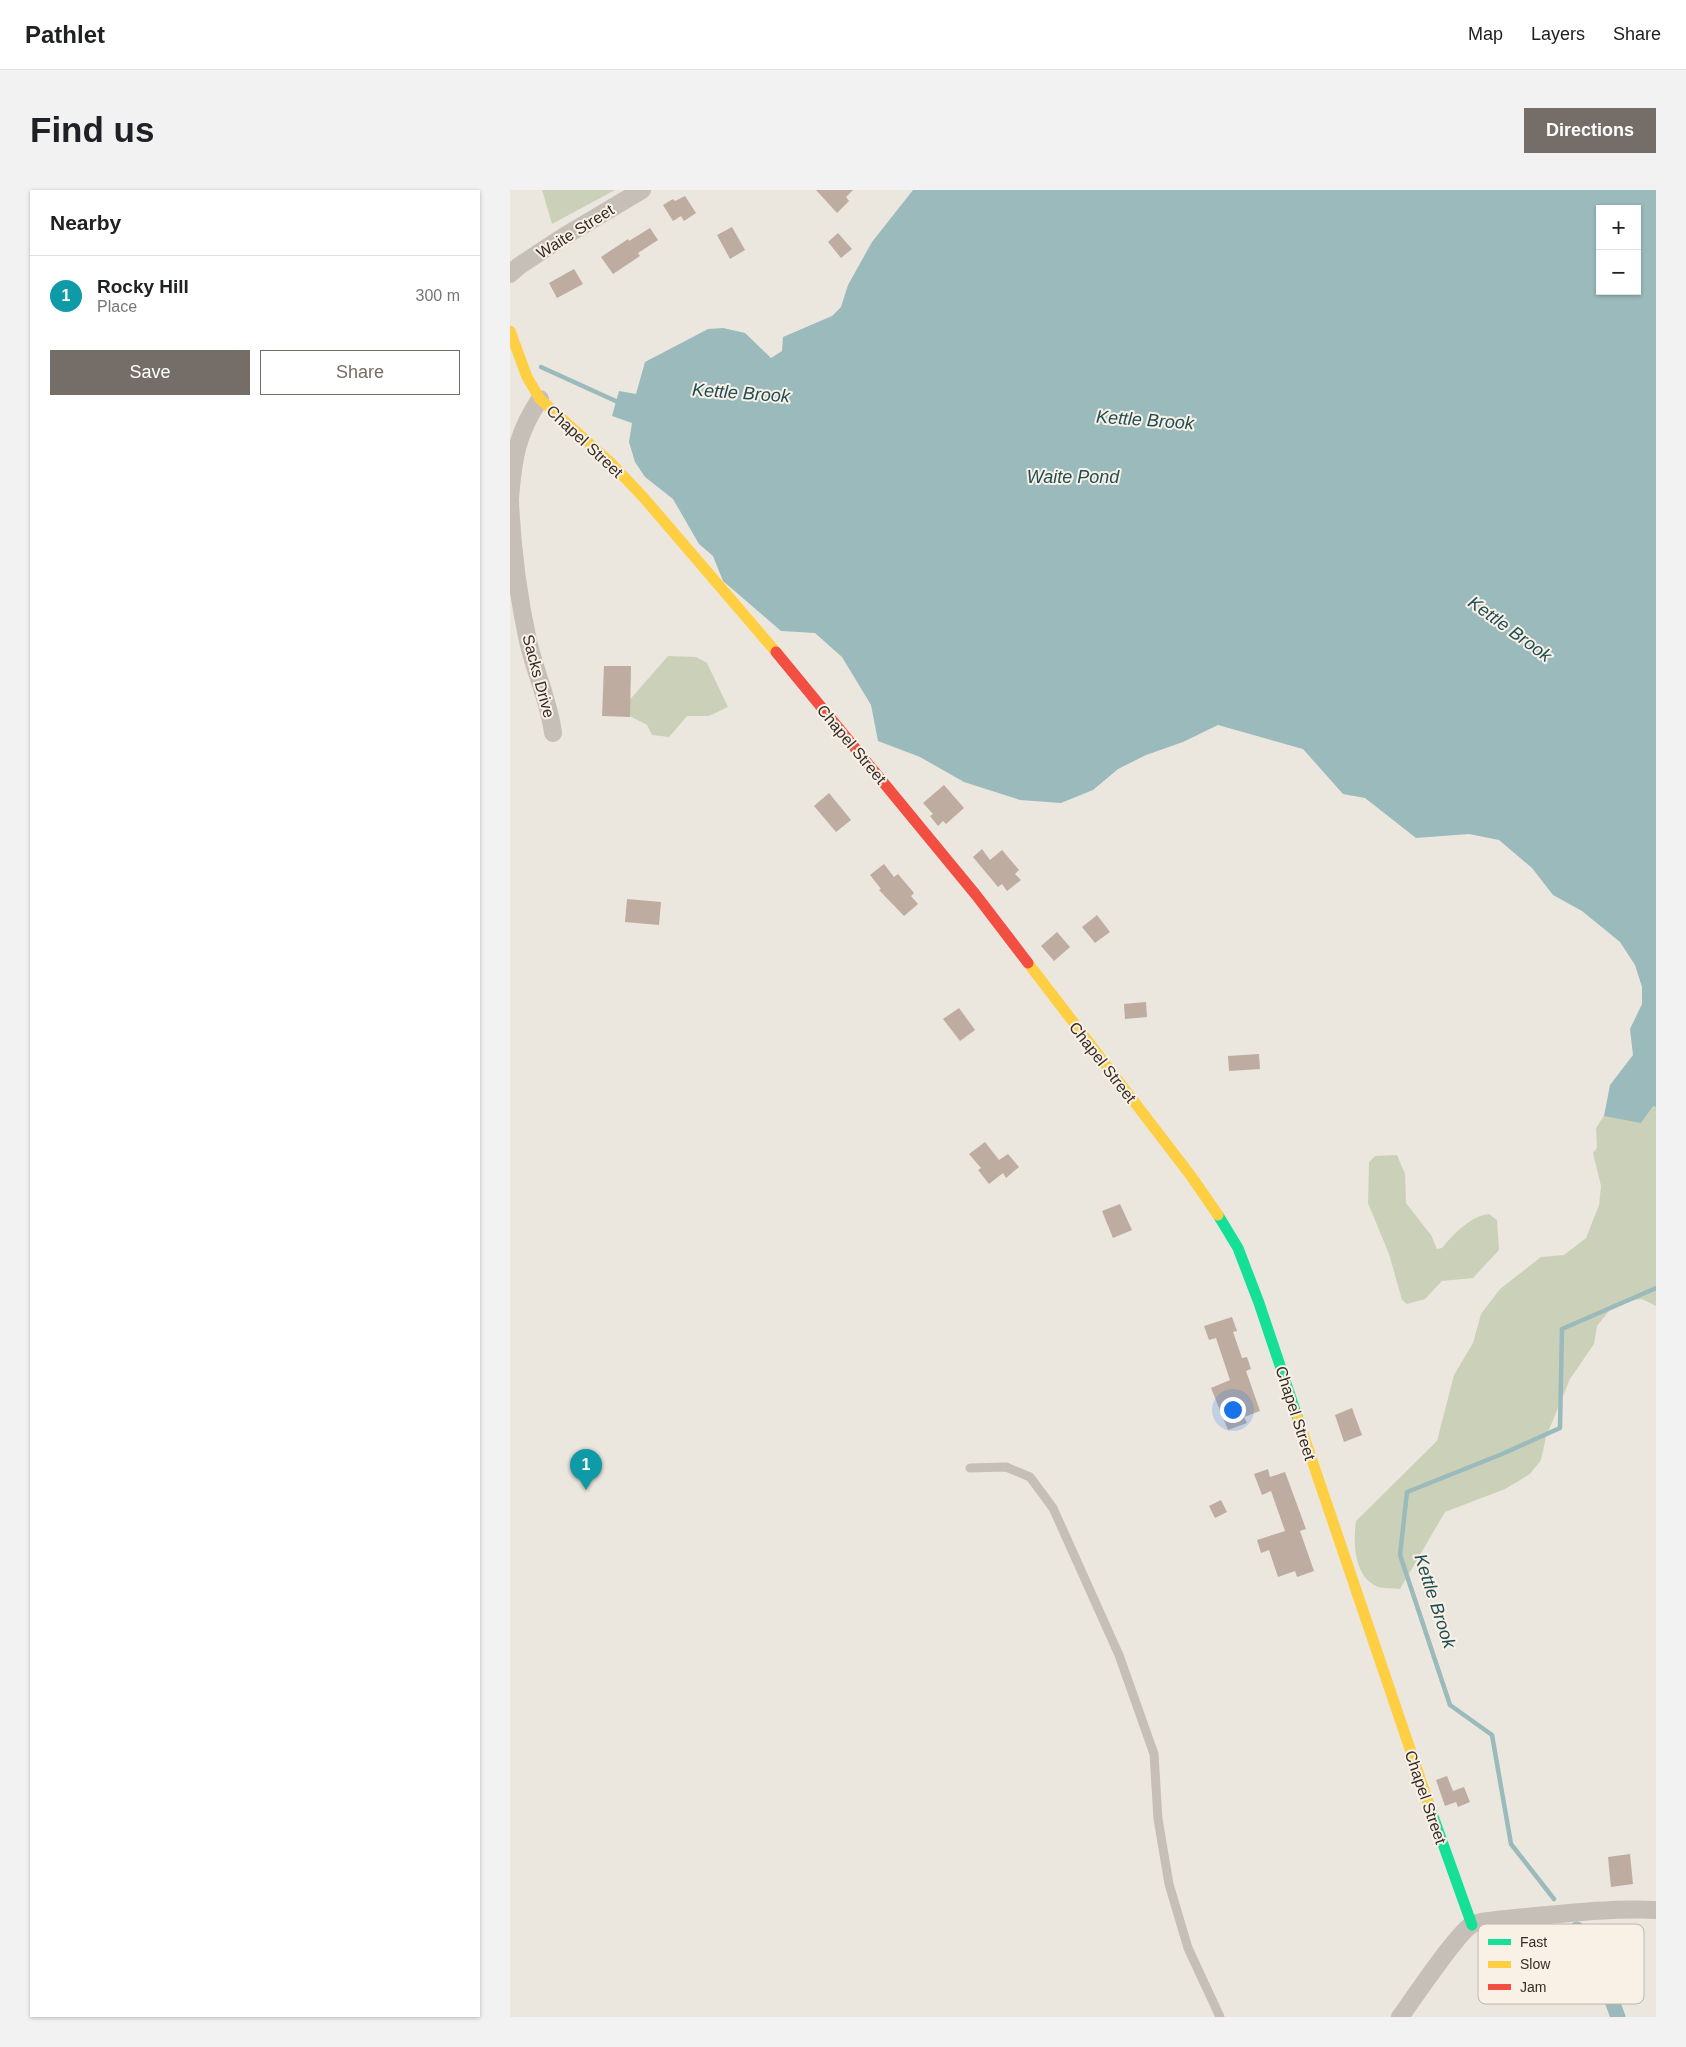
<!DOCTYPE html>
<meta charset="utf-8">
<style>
:root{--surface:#fff;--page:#f2f2f2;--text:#202124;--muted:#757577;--line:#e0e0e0;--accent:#756d67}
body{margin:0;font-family:Helvetica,sans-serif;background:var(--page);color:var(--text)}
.controls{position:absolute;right:15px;top:15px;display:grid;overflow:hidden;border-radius:0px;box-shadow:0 1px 4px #0004}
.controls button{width:45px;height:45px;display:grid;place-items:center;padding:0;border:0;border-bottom:1px solid var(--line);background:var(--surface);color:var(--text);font:25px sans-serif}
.you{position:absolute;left:722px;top:1219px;width:18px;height:18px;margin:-12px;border:4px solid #fff;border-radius:50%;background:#1a73e8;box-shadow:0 0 0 8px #1a73e833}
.badge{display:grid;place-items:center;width:32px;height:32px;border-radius:50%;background:var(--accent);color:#fff;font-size:16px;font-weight:700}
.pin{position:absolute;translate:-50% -41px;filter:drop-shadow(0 1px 2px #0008)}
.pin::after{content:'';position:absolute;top:26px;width:18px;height:15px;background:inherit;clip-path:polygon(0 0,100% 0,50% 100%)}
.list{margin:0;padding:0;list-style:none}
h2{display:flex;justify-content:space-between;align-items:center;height:65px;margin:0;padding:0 20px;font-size:21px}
h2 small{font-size:16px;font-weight:400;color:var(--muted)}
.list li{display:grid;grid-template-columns:32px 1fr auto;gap:15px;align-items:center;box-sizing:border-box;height:80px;padding:0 20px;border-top:1px solid var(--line)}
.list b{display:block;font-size:19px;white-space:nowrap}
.list p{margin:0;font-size:16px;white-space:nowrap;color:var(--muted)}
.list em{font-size:16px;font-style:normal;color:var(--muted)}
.actions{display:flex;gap:10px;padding:15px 20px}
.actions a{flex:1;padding:11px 0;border:1px solid var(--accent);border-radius:0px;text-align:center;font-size:18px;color:var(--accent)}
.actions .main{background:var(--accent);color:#fff}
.map{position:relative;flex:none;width:1146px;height:1827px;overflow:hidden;border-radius:0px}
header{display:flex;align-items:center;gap:30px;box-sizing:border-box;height:70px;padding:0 25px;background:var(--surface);border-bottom:1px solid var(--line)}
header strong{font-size:24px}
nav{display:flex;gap:28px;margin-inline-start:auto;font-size:18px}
.intro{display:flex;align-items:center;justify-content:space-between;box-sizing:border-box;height:120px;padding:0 30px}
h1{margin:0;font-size:35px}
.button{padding:12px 22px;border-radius:0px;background:var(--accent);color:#fff;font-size:18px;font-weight:700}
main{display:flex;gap:30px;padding:0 30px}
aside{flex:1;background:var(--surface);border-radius:0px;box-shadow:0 1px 4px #0004}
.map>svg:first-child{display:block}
</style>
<header>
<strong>Pathlet</strong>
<nav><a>Map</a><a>Layers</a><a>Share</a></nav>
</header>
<div class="intro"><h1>Find us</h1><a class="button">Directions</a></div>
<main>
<aside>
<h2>Nearby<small></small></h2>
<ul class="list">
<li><span class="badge" style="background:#0f9aa8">1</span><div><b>Rocky Hill</b><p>Place</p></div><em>300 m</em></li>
</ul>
<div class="actions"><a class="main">Save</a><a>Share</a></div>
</aside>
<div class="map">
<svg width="1146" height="1827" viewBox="0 0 1146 1827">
<rect width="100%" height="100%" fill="#ebe7df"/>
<!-- green -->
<g fill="#cbd1b9">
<polygon points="32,0 105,0 42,34"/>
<polygon points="158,466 186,467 197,473 218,517 199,526 177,526 159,547 142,545 137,535 118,525 116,514"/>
<path d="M1143,915L1146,917V1116L1132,1109L1111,1112L1102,1117L1087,1136L1084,1154L1060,1189L1036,1247L1031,1270L1020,1284L995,1299L935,1322L890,1399C883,1398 872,1399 866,1396C844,1386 843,1352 846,1331L927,1251L944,1185L963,1153L971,1124L990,1099L1031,1067L1054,1065L1076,1048L1089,1015L1091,996L1083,963L1087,958L1086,938L1095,924V926Z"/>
<path d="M887,965L895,984L896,1013L921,1045L927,1059L932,1058C944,1044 960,1026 979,1024L987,1030L989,1060L963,1088L932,1091L915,1109L897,1114L892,1110L879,1064L858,1013L859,972L865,966Z"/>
</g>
<!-- water -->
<path fill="#9bbabc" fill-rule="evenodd" d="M403,0H1146V917L1143,916L1131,933L1094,926L1100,895L1123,865L1120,839L1132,814V797L1125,775L1110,752L1072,721L1043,705L1022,678L989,650L959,644L906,648L855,608L833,604L793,559L708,535L673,552L636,565L608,579L583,600L551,613L510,610L454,592L410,567L368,551L361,515L332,467L305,443L271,441L213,391L203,366L189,354L163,309L135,287L125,272L119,252L122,233L102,226L109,201L126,204L135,172L198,139L213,138L235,143L261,168L272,161L273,147L322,126L331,117L338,95L362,52ZM1090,19H1127V101H1090Z"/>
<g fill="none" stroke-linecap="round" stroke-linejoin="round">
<!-- stream -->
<g stroke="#9bbabc" stroke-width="4.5">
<polyline points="31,177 110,213"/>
<polyline points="1044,1709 1001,1654 982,1545 940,1515 890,1365 897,1302 992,1264 1050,1238 1052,1139 1146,1098"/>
</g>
<!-- canal -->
<polyline stroke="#9bbabc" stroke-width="15" points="1067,1739 1088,1773 1108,1827"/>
</g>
<!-- building -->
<g fill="#beaca1">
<polygon points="306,0 343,0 336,7 339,11 327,23"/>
<polygon points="175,6 186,23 174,31 171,26 163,31 153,15 163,9 165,11"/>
<polygon points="222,37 235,60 220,69 207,45"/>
<polygon points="140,38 148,50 128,63 130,66 103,84 91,67 118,49 119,51"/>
<polygon points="328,43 342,59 331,68 318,52"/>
<polygon points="64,79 73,94 47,108 39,93"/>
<polygon points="94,476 121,476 120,527 92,526"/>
<polygon points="434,595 454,618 436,634 433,631 428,636 420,626 423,624 413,613"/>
<polygon points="319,603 341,630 326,642 304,616"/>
<polygon points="472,659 480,670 492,660 509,680 505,684 511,690 497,701 492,694 488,697 463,667"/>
<polygon points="374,674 384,687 388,684 404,703 401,706 408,714 394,726 369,700 371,699 360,685"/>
<polygon points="117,709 151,712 149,735 115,732"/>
<polygon points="587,725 600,742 585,753 572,737"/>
<polygon points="547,742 560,757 544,771 531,756"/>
<polygon points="636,812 637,827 615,829 614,814"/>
<polygon points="449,818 465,840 450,851 433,829"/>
<polygon points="749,864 750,879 719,881 718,866"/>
<polygon points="475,952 489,970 498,964 509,977 496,988 493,983 479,994 468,980 471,978 459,964"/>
<polygon points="610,1014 622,1040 603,1048 592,1021"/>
<polygon points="722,1127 727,1141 723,1142 732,1168 737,1167 741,1179 736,1181 750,1221 734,1227 737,1233 718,1240 701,1198 720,1190 706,1148 699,1150 694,1136"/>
<polygon points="842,1218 852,1245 834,1252 825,1225"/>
<polygon points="758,1279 760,1287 775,1282 796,1339 790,1341 804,1381 787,1387 785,1381 768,1387 759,1360 751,1363 747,1350 775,1341 761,1301 752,1305 744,1284"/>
<polygon points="711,1310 717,1322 705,1328 699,1316"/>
<polygon points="937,1586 943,1601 954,1597 960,1612 948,1617 946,1612 935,1616 926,1590"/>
<polygon points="1120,1664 1123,1694 1101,1697 1098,1667"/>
</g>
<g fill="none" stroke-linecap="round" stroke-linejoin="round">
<!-- lane -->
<polyline stroke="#c5bfb8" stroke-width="9" points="460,1278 496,1277 520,1287 543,1318 609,1465 644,1564 648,1629 659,1694 678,1758 710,1827"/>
<!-- street -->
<g stroke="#c5bfb8" stroke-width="18">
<polyline points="0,84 9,76 53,47 132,0"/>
<path d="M0,309C3,269 7,243 30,209"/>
<path d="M0,311C2,358 8,405 18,451C25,482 39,511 43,543"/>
<path d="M890,1827C902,1811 949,1740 963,1734C975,1730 1003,1728 1016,1727C1059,1723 1103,1718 1146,1720"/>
</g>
<!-- fast -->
<g stroke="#16e098" stroke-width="11">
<polyline points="708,1025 728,1058 749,1113 788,1229"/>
<polyline points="918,1612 962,1735"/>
</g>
<!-- slow -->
<g stroke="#ffcf43" stroke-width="11">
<polyline points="0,141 17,187 30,209 100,272 134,308 266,462"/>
<polyline points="518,773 681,986 708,1025"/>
<polyline points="788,1229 918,1612"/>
</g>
<!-- jam -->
<polyline stroke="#f24e42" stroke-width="11" points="266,462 466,705 518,773"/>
</g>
<g text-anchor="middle" stroke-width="4" stroke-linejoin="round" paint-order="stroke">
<!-- street labels -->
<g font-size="16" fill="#352c27" stroke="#f9f1e6">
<text transform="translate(65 41) rotate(-32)" y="6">Waite Street</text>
<text transform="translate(75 251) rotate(43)" y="6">Chapel Street</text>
<text transform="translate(29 486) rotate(75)" y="6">Sacks Drive</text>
<text transform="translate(342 554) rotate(50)" y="6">Chapel Street</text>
<text transform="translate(593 872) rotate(52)" y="6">Chapel Street</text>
<text transform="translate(786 1223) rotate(72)" y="6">Chapel Street</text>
<text transform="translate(916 1607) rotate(71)" y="6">Chapel Street</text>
</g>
<!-- water labels -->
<g font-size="18" font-style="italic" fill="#1d4d55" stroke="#f9f1e6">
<text transform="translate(231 203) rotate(4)" y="6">Kettle Brook</text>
<text transform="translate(635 230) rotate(4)" y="6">Kettle Brook</text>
<text x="563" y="293">Waite Pond</text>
<text transform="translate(1000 439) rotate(36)" y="6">Kettle Brook</text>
<text transform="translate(925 1411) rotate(72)" y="6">Kettle Brook</text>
</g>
</g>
<!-- legend -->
<rect x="968" y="1734" width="166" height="80" rx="8" fill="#f9f1e6" stroke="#beb6ad" stroke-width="1"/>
<rect x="978" y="1749" width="23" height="6" fill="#16e098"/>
<rect x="978" y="1771" width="23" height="7" fill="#ffcf43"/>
<rect x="978" y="1794" width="23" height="6" fill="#f24e42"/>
<g font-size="14" fill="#352c27">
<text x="1010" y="1757">Fast</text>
<text x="1010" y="1779">Slow</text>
<text x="1010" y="1802">Jam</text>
</g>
</svg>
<div class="controls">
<button>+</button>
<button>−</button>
</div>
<div class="you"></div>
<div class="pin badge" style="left:76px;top:1300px;background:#0f9aa8">1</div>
</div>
</main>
